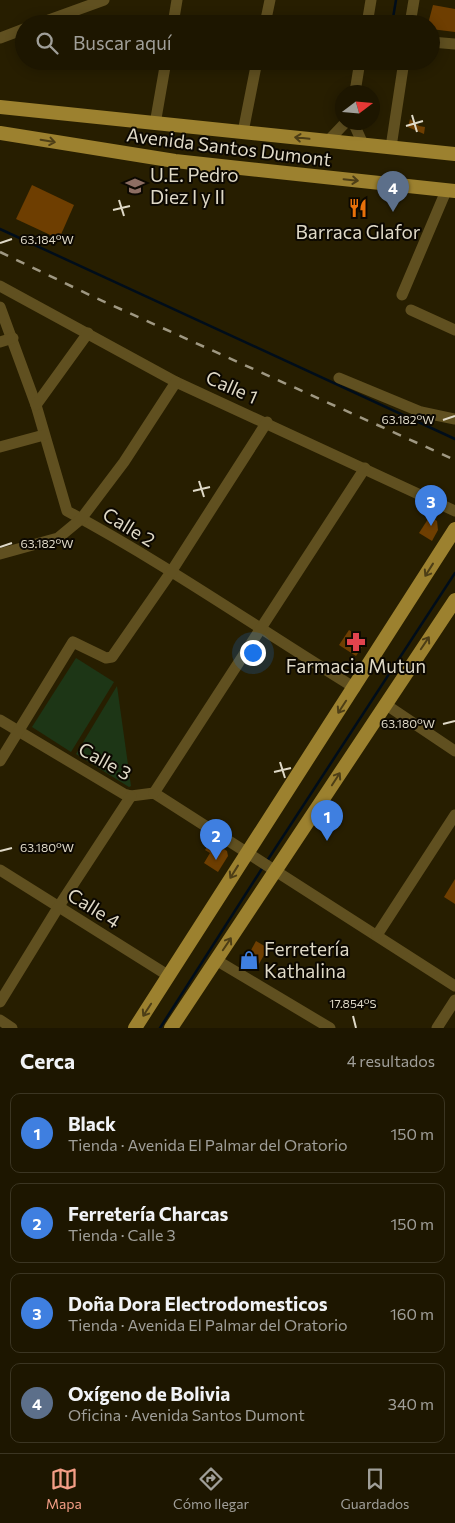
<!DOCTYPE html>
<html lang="es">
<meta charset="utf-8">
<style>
:root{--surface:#1d1600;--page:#251f0a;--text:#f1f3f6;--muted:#a09f99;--line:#3b3522;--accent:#f49e86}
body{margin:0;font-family:Commissioner,sans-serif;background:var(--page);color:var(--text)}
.compass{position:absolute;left:335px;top:85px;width:45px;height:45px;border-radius:50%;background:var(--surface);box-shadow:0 2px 12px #0003;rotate:74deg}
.you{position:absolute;left:252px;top:652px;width:18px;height:18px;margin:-12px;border:4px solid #fff;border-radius:50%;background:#1a73e8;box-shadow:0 0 0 8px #1a73e833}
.badge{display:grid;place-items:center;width:32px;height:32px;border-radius:50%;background:var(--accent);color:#fff;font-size:16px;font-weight:700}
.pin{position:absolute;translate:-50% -41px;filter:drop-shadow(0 1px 2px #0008)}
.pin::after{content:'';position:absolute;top:26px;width:18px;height:15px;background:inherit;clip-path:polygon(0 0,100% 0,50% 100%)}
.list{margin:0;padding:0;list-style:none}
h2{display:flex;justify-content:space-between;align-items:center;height:65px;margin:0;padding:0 20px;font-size:21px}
h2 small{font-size:16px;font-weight:400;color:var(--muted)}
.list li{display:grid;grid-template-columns:32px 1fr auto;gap:15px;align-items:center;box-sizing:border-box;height:80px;margin:0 10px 10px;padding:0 10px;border:1px solid var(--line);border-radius:10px}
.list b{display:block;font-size:19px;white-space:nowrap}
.list p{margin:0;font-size:16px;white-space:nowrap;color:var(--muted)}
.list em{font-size:16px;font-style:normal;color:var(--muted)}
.icon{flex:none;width:28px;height:28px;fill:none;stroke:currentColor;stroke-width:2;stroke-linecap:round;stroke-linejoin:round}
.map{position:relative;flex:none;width:455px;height:1028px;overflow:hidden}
.search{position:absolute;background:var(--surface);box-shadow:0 2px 12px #0003;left:15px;right:15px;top:15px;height:55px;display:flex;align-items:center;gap:12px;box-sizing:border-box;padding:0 18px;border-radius:28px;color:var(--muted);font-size:19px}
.sheet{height:425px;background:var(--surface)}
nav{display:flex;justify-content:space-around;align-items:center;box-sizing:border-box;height:70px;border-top:1px solid var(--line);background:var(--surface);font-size:14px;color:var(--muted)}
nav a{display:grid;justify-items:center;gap:2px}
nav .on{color:var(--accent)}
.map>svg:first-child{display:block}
</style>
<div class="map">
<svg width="455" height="1028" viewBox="0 0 455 1028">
<rect width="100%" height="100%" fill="#271e00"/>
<!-- green -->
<g fill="#1d3616">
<polygon points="76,658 114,682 71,752 32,727"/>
<polygon points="117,686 131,786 129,787 76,754"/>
</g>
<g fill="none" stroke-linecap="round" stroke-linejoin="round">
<!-- stream -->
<g stroke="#000d1a" stroke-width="2.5">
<polyline points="392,24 396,0"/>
<polyline points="0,229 455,439"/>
<polyline points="267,861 455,573"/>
<polyline points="160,1028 263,867"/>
</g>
</g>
<!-- building -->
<g fill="#6e3e01">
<polygon points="433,5 455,9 455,32 431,29 431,24 428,24"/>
<polygon points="410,119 419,126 425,127 424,134 408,127"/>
<polygon points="32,185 74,205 59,239 16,219"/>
<polygon points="430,516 437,521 438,530 432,541 419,533"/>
<polygon points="349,630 366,641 356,656 339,645"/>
<polygon points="211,841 227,851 228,856 218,872 204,863 210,853 205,850"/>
<polygon points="455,879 455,904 444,897"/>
<polygon points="256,941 268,948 255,971 246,966 245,961"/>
</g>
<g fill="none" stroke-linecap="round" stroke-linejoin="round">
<!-- minor -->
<g stroke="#605020" stroke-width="11">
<polyline points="38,24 104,0"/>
<polyline points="173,24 177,0"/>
<polyline points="265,24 270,0"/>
<polyline points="367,24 371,0"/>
<polyline points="410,24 414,0"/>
<polyline points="0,38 24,29"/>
<polyline points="431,42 455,44"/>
<polyline points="355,92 360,61"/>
<polyline points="353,122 363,144"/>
<polyline points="155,124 166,61"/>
<polyline points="243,132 257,61"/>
<polyline points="328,141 346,122"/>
<polyline points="391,147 404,61"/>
<polyline points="0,286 176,382 455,511"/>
<polyline points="402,295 446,191"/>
<path d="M0,307L36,405L67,511C166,564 259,629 355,688"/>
<polyline points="411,310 455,330"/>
<polyline points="0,342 13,338"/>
<polyline points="339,378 421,412 455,419"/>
<polyline points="36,405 88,333"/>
<polyline points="0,447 44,435"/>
<polyline points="0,554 58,538 81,519 124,462 176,382"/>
<polyline points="385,704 455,751"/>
<polyline points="0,720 124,794 131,796 154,793 455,986"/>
<polyline points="0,761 73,642 106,658 112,657 171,572 267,422"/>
<polyline points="154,793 365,468"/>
<polyline points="0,870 169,976"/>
<polyline points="377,935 455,815"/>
<polyline points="216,960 330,1028"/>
<polyline points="0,1002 59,906 131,796"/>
<polyline points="0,1020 12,1028"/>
<polyline points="437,1028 455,1000"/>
</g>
<!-- major -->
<g stroke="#9c812f" stroke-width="14">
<polyline points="0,107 455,154"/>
<polyline points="0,133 175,161 455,191"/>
<polyline points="135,1028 455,529"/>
<polyline points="171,1028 455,600"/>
</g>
<!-- rail -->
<polyline stroke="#9f9882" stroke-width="2.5" stroke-dasharray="9 9" stroke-linecap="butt" points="0,252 96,298 455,460"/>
</g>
<!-- one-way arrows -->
<defs><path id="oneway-shaft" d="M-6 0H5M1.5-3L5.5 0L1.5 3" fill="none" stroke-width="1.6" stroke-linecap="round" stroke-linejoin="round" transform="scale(1.25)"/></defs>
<g stroke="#4d3e16">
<use href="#oneway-shaft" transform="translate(302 138) rotate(-174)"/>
<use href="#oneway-shaft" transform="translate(48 141) rotate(10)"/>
<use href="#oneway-shaft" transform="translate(351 180) rotate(6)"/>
<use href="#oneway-shaft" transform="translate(429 570) rotate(122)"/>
<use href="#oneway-shaft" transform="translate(425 643) rotate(-56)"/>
<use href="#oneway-shaft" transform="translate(342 707) rotate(123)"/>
<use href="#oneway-shaft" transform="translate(336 779) rotate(-57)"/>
<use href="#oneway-shaft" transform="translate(234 872) rotate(122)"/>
<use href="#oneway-shaft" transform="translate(227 944) rotate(-56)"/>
<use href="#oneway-shaft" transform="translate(147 1010) rotate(123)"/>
</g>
<!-- ticks -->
<path fill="none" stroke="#dfd9c7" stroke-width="2" d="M412,115L417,132M406,126L423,121M119,200L124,216M113,210L130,206M0,243L12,239M443,420L455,416M199,481L204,497M193,491L210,487M0,547L12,543M443,724L455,721M280,762L285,778M274,772L291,768M0,851L12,848M353,1016L356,1028"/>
<!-- icons -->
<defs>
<g id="school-bare" transform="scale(1.5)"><path d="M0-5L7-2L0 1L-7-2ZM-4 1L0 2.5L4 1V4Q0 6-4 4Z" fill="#8d6e63" stroke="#0c0801" stroke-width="2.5" paint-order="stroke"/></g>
<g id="restaurant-bare" transform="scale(1.5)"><path d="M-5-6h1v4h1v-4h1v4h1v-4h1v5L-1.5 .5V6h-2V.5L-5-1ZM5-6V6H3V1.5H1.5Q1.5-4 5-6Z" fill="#e8710a" stroke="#0c0801" stroke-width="2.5" paint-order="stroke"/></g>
<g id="pharmacy-bare" transform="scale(1.5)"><path d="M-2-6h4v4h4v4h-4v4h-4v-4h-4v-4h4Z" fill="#e0444e" stroke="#0c0801" stroke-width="2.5" paint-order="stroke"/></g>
<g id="shop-bare" transform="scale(1.5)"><path d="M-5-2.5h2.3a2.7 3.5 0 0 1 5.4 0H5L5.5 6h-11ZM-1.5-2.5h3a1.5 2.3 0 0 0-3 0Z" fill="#3f7fe0" stroke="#0c0801" stroke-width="2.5" paint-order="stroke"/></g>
</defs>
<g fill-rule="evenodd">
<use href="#school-bare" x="135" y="186"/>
<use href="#restaurant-bare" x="358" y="208"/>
<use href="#pharmacy-bare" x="356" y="642"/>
<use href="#shop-bare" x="249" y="960"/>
</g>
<g text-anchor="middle" stroke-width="4" stroke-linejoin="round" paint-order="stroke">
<!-- street labels -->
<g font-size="19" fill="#dfd9c7" stroke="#0c0801">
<text transform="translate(229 147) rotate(7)" y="7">Avenida Santos Dumont</text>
<text transform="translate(232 387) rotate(24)" y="7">Calle 1</text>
<text transform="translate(129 527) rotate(31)" y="7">Calle 2</text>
<text transform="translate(105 761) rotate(29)" y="7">Calle 3</text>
<text transform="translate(94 908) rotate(32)" y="7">Calle 4</text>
</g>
<!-- poi labels -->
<g font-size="19" fill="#dfd9c7" stroke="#0c0801" text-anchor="start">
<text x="150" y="182">U.E. Pedro<tspan x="150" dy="22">Diez I y II</tspan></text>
<text x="358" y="239" text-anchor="middle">Barraca Glafor</text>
<text x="356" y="673" text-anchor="middle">Farmacia Mutun</text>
<text x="264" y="956">Ferretería<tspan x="264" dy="22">Kathalina</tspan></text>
</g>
</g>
<g font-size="12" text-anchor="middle" fill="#dfd9c7" stroke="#0c0801" stroke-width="4" stroke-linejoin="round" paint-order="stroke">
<text x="47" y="244">63.184°W</text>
<text x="408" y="424">63.182°W</text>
<text x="47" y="548">63.182°W</text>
<text x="408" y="728">63.180°W</text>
<text x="47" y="852">63.180°W</text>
<text x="353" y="1008">17.854°S</text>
</g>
</svg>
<svg class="compass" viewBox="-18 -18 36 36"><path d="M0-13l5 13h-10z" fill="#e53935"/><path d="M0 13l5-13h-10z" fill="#a09f99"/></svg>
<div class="you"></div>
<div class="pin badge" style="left:327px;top:841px;background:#3f7fe0">1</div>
<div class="pin badge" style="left:216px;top:860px;background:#3f7fe0">2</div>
<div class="pin badge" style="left:431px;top:526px;background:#3f7fe0">3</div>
<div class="pin badge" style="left:393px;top:212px;background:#5c6f8a">4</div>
<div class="search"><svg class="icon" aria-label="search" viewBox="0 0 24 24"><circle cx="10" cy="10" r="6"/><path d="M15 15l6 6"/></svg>Buscar aquí</div>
</div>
<section class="sheet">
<h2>Cerca<small>4 resultados</small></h2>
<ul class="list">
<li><span class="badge" style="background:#3f7fe0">1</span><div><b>Black</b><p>Tienda · Avenida El Palmar del Oratorio</p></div><em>150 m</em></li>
<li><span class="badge" style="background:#3f7fe0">2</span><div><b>Ferretería Charcas</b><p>Tienda · Calle 3</p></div><em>150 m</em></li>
<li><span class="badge" style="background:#3f7fe0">3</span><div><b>Doña Dora Electrodomesticos</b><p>Tienda · Avenida El Palmar del Oratorio</p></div><em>160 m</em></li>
<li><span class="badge" style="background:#5c6f8a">4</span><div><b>Oxígeno de Bolivia</b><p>Oficina · Avenida Santos Dumont</p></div><em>340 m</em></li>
</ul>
</section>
<nav>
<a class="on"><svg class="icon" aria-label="map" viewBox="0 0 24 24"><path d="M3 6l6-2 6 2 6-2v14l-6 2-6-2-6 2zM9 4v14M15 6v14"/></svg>Mapa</a>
<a><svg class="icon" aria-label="directions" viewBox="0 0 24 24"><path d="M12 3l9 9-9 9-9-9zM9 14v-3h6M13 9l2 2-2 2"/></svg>Cómo llegar</a>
<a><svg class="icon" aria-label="saved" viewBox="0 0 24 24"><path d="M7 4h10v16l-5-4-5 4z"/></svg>Guardados</a>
</nav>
